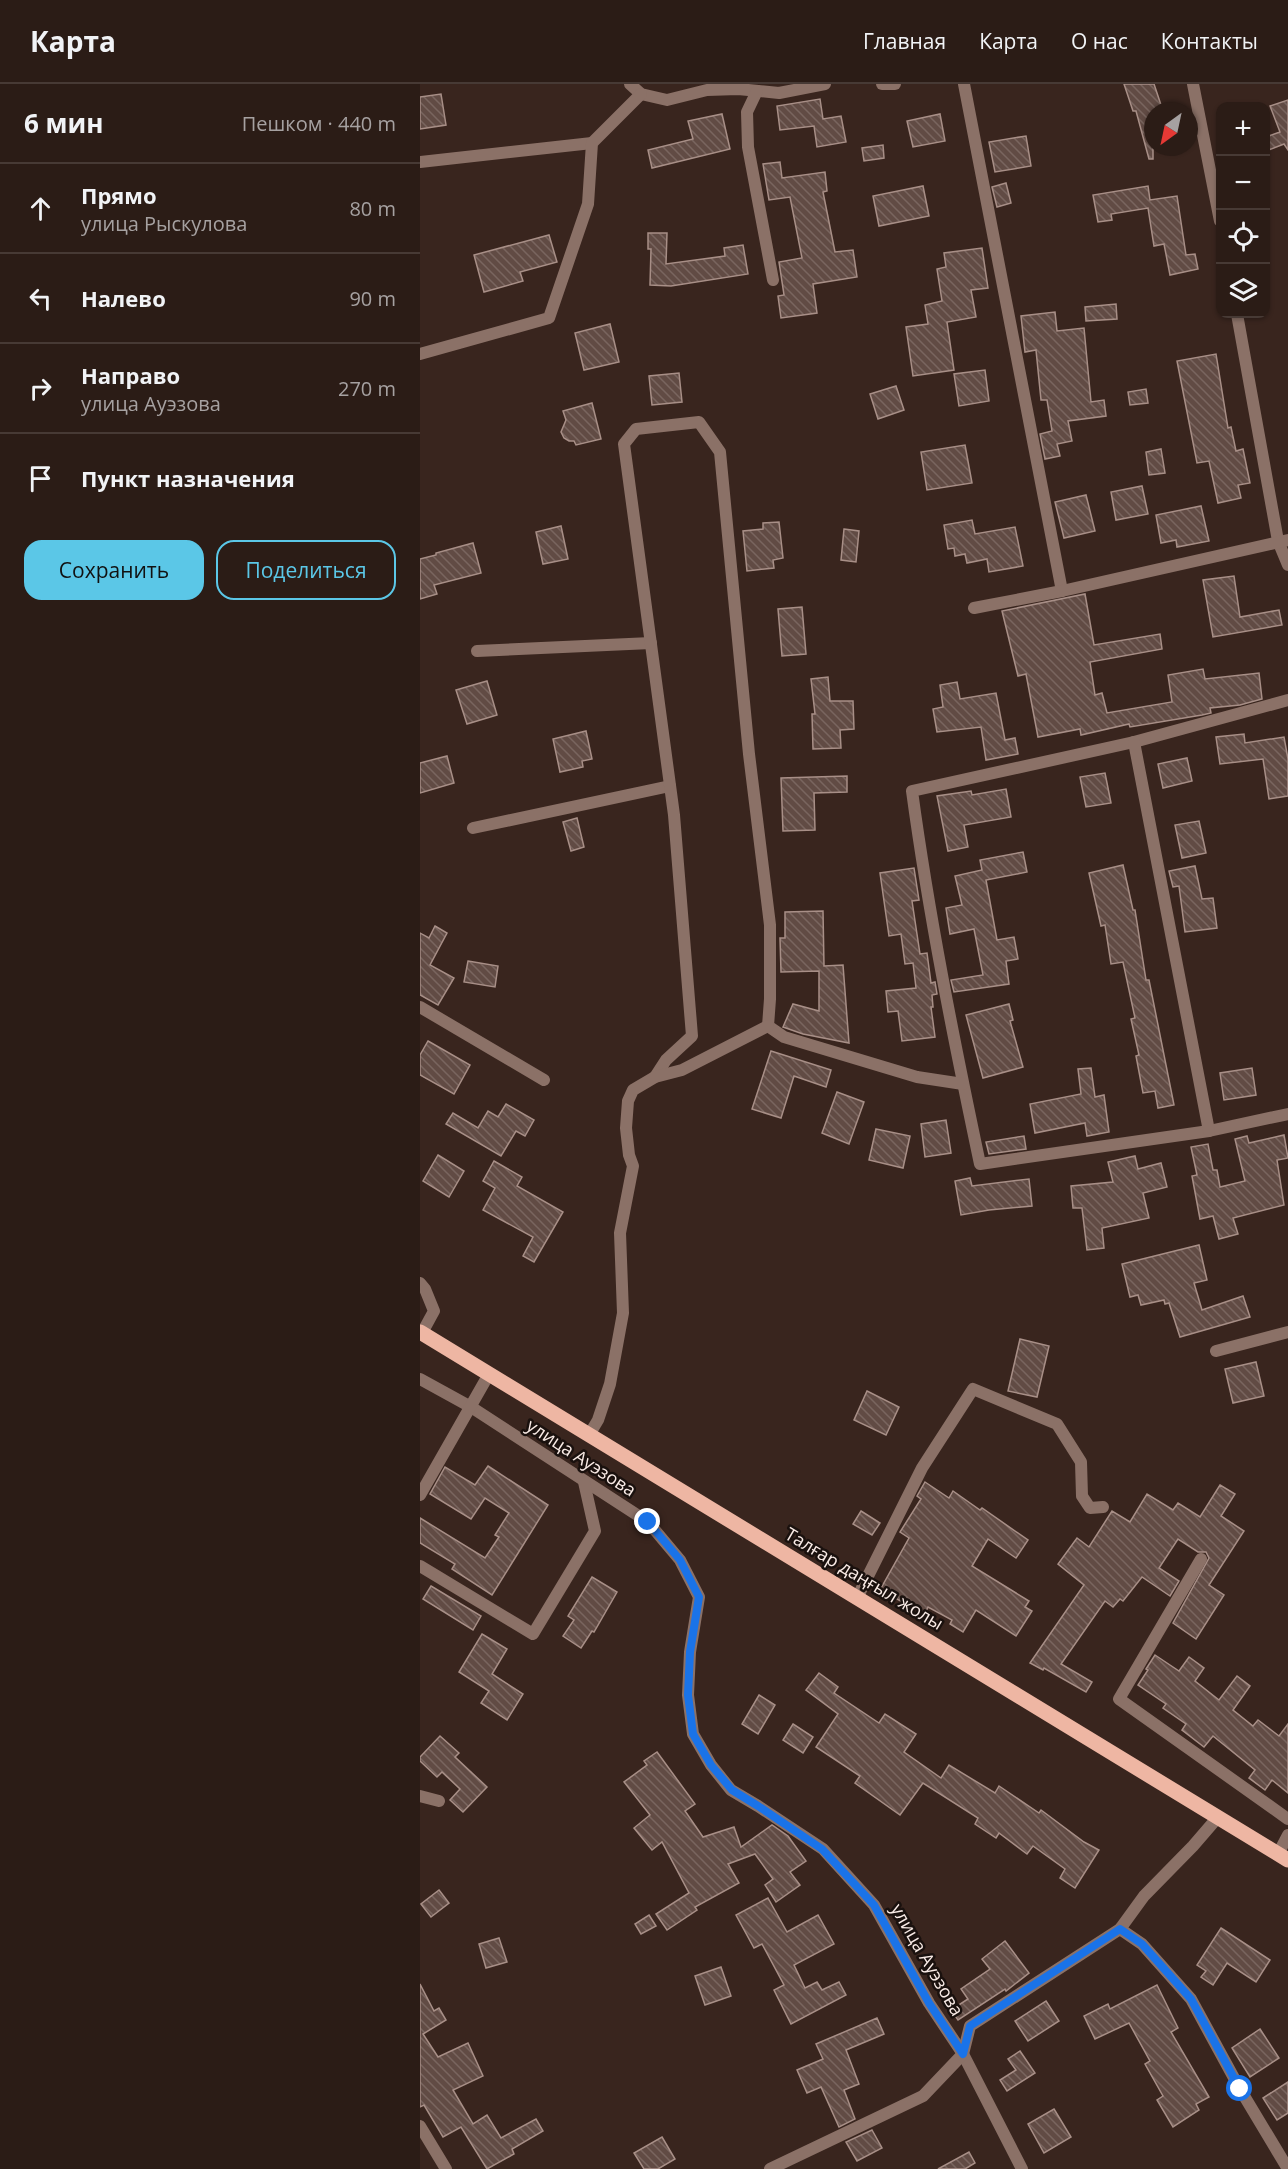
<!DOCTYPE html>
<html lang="ru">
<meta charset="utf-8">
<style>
:root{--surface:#2b1c16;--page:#33251f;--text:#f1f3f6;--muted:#a6a1a1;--line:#473a35;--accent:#5bc7e7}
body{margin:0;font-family:"Open Sans",sans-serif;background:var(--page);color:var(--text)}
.controls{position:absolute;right:18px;top:18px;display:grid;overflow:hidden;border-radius:12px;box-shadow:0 2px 4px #0004}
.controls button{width:54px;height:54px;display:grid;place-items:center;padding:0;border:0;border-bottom:2px solid var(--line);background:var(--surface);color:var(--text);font:30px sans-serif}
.compass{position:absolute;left:724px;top:18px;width:54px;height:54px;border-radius:50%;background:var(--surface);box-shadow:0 2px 4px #0004;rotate:213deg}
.stop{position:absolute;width:18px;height:18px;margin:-14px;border:4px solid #1a73e8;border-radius:50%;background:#fff}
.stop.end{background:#1a73e8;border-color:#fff;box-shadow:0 2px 6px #0008}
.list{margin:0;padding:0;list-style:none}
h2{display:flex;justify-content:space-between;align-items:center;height:78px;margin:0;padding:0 24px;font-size:26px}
h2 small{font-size:20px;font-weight:400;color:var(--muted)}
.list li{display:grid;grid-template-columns:39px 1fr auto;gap:18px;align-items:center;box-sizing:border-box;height:90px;padding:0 24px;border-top:2px solid var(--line)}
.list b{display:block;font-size:22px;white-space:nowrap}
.list p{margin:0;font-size:20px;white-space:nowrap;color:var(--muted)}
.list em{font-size:20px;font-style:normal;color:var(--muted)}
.actions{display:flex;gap:12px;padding:18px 24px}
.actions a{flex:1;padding:14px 0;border:2px solid var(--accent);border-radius:18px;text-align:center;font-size:21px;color:var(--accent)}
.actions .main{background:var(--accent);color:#111}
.icon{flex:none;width:33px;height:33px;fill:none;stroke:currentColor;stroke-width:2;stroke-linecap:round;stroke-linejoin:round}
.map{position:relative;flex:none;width:868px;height:2085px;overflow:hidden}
header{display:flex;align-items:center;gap:36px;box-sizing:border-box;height:84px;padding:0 30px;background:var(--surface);border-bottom:2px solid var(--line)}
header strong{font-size:28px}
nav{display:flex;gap:33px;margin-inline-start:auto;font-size:21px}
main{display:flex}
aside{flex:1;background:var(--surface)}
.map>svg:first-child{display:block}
</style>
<header>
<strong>Карта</strong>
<nav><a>Главная</a><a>Карта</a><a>О нас</a><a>Контакты</a></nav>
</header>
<main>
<aside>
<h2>6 мин<small>Пешком · 440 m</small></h2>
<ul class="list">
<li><svg class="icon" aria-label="ahead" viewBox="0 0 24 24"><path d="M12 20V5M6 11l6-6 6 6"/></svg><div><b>Прямо</b><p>улица Рыскулова</p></div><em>80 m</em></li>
<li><svg class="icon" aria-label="left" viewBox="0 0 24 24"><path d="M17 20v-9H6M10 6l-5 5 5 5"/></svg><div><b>Налево</b></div><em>90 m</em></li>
<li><svg class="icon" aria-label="right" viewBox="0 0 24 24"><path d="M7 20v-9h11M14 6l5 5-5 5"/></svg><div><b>Направо</b><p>улица Ауэзова</p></div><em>270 m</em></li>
<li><svg class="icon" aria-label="arrive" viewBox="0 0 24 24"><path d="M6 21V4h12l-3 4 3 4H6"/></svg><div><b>Пункт назначения</b></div></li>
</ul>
<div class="actions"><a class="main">Сохранить</a><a>Поделиться</a></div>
</aside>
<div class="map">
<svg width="868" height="2085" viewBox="0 0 868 2085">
<defs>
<pattern id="building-back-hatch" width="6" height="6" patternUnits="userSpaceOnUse" patternTransform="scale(1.5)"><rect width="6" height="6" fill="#614b44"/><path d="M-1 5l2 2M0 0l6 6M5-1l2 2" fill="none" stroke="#79655f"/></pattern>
</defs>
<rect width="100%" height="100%" fill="#39251e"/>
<!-- building -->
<g fill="url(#building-back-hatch)" stroke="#a88f87" stroke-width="1.5">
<polygon points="704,0 734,0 743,27 733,27 733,75 729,75 716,27 713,27"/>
<polygon points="21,10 26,41 0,45 0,13"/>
<polygon points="400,15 403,35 421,32 426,58 397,63 394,42 360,46 357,22"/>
<polygon points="868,16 868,66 864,60 846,67 846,53 860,48 850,22"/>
<polygon points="302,30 310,65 232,84 228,66 273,55 268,37"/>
<polygon points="520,30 525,57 493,63 487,37"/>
<polygon points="606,52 611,82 575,88 569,58"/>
<polygon points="463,61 464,74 444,77 442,64"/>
<polygon points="360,78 362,94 405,88 407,107 403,108 415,168 433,166 437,193 393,200 397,229 361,234 358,212 364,211 359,178 382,174 370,113 349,116 343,80"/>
<polygon points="586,99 591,119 577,123 572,103"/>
<polygon points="503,102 509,132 459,142 453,112"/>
<polygon points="728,102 730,116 757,112 766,171 775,170 778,185 750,191 744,160 734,162 728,124 691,130 692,136 678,138 673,111"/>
<polygon points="228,149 247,149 246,180 305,172 304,164 323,161 328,190 251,202 230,201 231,165 228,165"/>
<polygon points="129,151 137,178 100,188 103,197 64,208 54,171"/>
<polygon points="562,164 568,204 551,206 556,233 527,238 534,286 493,292 486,243 508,240 505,221 522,217 517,185 526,183 524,169"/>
<polygon points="696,220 697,235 666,237 665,223"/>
<polygon points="635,228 637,247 664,244 671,318 684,316 686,332 648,337 652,357 637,360 640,372 625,375 620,350 632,347 627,316 621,316 616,266 605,268 601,232"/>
<polygon points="190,240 199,278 164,286 155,249"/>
<polygon points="796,270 808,344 811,343 816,367 823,365 830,399 818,401 821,414 798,419 789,377 777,379 757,277"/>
<polygon points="565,286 569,317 539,322 534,290"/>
<polygon points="259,289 262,318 232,321 229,292"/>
<polygon points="476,302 484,326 458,335 450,310"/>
<polygon points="726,305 728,319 710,321 708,308"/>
<polygon points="172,319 181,355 156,361 154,357 149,357 144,354 141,348 146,336 143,327"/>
<polygon points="545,361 552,399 507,406 501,368"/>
<polygon points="741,365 745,389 729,391 726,368"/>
<polygon points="722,402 728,430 696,436 691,408"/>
<polygon points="666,411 675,447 644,454 635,418"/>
<polygon points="781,422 789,457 757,463 756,456 741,459 736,431"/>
<polygon points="552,436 555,450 595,443 603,482 569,488 567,475 547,479 545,470 535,472 534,464 528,465 524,441"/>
<polygon points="359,438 363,474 353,476 354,484 327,487 323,447 343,445 343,439"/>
<polygon points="141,442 148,475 123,480 116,448"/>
<polygon points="424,445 439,447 436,478 421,476"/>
<polygon points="53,459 61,489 14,501 17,510 0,515 0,475 16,471 16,469"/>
<polygon points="814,492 820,533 859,526 862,541 793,553 783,496"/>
<polygon points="665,510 674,561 740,550 742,565 670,578 675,611 682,609 687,629 752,618 748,591 783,585 785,595 839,589 842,615 820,621 790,624 791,629 782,631 710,643 709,640 661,651 660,645 618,653 606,590 598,592 582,527"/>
<polygon points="382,523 386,570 362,572 358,525"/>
<polygon points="408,593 410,617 433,617 434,645 420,646 421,664 393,665 392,630 395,630 391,595"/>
<polygon points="67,597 77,631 47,640 36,606"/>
<polygon points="537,598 540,615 576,609 585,656 595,654 598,670 566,676 561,643 517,648 513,625 523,623 520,601"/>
<polygon points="166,647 172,675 162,677 163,683 140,688 133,655"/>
<polygon points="824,650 825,659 864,653 868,675 868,712 849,715 843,675 800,680 796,653"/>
<polygon points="27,672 34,699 0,709 0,679"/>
<polygon points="767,674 772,697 743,704 738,680"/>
<polygon points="685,689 691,719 666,723 660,693"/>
<polygon points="427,692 427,708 394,709 395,746 363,747 361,694"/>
<polygon points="586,705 591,733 544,741 548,763 528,767 517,712 551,707 552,711"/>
<polygon points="157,734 164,763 151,767 143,738"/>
<polygon points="779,737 786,769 762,774 755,741"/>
<polygon points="603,768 607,788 566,796 577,856 594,853 598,875 586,877 589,900 534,908 531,896 563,891 554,845 530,850 526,824 542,821 535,792 562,786 560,776"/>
<polygon points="703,781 713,826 715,826 726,896 729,896 754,1021 738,1024 735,1007 723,1009 716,972 719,971 711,935 715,934 703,878 691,880 685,841 681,842 669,789"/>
<polygon points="775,782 782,815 793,814 797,844 765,848 759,802 753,803 749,787"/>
<polygon points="494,784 499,816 492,817 500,870 507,869 511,899 515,898 517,910 512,911 513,923 511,923 515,953 482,957 478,927 468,928 466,907 496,904 493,879 485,880 481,850 469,852 460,789"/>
<polygon points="403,827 404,882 423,881 429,959 383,950 363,943 373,920 399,927 399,887 361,888 360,854 365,854 365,828"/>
<polygon points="15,842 27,849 10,881 34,894 18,921 0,911 0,849 9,854"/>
<polygon points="48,877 78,882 75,903 44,898"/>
<polygon points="589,920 593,936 590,937 603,983 563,994 546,931"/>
<polygon points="8,957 50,981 34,1010 0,991 0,971"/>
<polygon points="351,967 411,986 406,1003 374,992 361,1034 332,1025"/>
<polygon points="671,984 675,1013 684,1011 689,1048 667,1052 665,1039 615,1049 610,1020 661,1010 658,985"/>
<polygon points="832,984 836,1011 804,1016 800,989"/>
<polygon points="417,1008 444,1018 429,1060 402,1049"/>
<polygon points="86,1020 114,1036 105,1052 96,1047 81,1072 26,1040 33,1029 58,1044 68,1027 78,1033"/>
<polygon points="526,1036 531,1069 505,1073 501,1040"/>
<polygon points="456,1045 490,1052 483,1084 449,1076"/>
<polygon points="864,1051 868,1074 857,1076 864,1121 813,1134 818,1150 799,1155 793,1132 780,1135 772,1092 777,1091 771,1063 788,1060 793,1086 797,1086 800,1103 825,1097 815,1055 827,1052 829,1059"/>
<polygon points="604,1052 606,1065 569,1070 566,1058"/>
<polygon points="18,1071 44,1087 29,1113 3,1097"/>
<polygon points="715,1072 718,1085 741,1079 747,1103 723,1109 729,1134 682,1144 684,1164 667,1166 662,1124 653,1124 651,1102 693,1098 688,1078"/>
<polygon points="74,1077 102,1093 97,1102 143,1128 114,1178 103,1172 113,1153 63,1126 75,1104 63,1097"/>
<polygon points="550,1094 552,1102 609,1095 612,1122 569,1126 541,1131 535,1097"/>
<polygon points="779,1161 787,1196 774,1199 782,1226 823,1212 830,1233 760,1253 749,1219 745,1220 744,1216 721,1221 718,1211 710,1213 702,1180"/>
<polygon points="600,1255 629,1262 617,1313 588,1307"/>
<polygon points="836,1278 844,1312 813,1319 805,1285"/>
<polygon points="447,1307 479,1323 466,1351 434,1336"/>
<polygon points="68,1382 128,1421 72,1511 32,1485 35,1480 0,1459 0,1434 65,1474 79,1453 75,1451 89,1429 65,1414 51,1435 10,1410 25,1383 55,1401"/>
<polygon points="505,1398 529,1414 533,1407 560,1426 562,1424 608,1456 596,1474 568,1455 552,1482 609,1517 605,1523 612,1527 596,1552 556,1526 543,1548 530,1540 532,1536 508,1523 505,1530 460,1506 489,1454 480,1448 501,1415 497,1412"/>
<polygon points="800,1401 815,1410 801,1432 824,1447 789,1501 804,1511 776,1555 753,1539 789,1474 786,1468 778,1468 758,1455 739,1484 759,1497 750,1512 722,1493 703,1517 700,1515 693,1523 685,1517 641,1580 672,1598 666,1608 624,1584 623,1586 610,1579 664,1501 638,1480 657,1454 669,1463 692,1427 710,1438 727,1410 753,1426 758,1419 780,1433"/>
<polygon points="441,1427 460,1439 452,1451 433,1440"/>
<polygon points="172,1493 197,1508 174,1548 172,1547 161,1564 143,1552 154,1536 148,1532"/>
<polygon points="11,1502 61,1532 53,1546 3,1515"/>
<polygon points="62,1550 87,1565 72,1590 103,1610 87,1636 61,1619 69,1607 39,1588"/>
<polygon points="735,1571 759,1587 769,1573 784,1584 775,1597 799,1616 817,1592 830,1602 813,1626 833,1642 838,1636 859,1652 868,1640 868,1709 852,1696 845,1706 829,1694 835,1686 793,1652 784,1663 762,1646 766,1640 743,1624 746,1620 718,1601 728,1586 726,1585"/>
<polygon points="399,1589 418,1603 414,1609 459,1639 465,1630 496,1650 484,1668 521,1694 529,1681 575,1709 579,1702 619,1729 621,1726 664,1758 679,1766 655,1804 640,1794 645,1785 613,1762 607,1770 579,1749 576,1754 555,1740 558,1734 503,1699 480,1731 435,1699 440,1692 396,1663 418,1630 386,1606"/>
<polygon points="339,1611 355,1621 338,1650 322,1640"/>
<polygon points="373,1640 393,1653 383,1669 363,1656"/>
<polygon points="20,1652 39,1669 35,1673 67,1703 43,1728 30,1716 40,1705 22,1688 17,1693 0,1677 0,1673"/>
<polygon points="237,1668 275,1720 265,1727 283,1753 314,1743 321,1763 352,1741 368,1752 386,1777 370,1788 380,1801 356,1818 345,1801 353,1795 335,1770 308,1780 319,1799 275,1823 277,1826 247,1846 236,1830 269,1809 242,1758 232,1766 214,1744 230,1731 204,1698 227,1681 224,1677"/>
<polygon points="19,1806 29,1819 11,1833 1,1820"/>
<polygon points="348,1814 367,1848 398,1831 414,1860 374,1881 385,1904 397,1898 402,1906 419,1898 426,1911 371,1940 354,1906 364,1901 342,1860 334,1864 316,1831"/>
<polygon points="229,1831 236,1842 221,1850 215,1840"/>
<polygon points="801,1844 850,1876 836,1898 807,1879 793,1901 781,1893 786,1887 777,1881"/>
<polygon points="79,1854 87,1878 66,1884 59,1860"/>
<polygon points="585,1857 609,1889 586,1907 585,1905 538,1936 531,1926 548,1915 541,1905 570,1885 562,1875"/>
<polygon points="301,1883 311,1912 285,1921 275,1892"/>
<polygon points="0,1900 14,1927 19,1924 26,1936 3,1950 18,1973 48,1959 63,1992 33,2006 53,2040 67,2031 81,2054 116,2035 123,2047 92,2065 94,2070 67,2085 41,2043 23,2053 4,2021 0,2023"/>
<polygon points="737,1901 758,1944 751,1948 789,2013 776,2020 779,2026 753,2043 737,2016 743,2012 725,1980 730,1977 709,1939 675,1955 664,1932 688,1920 690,1925"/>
<polygon points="626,1917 639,1937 608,1957 595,1937"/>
<polygon points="457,1934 464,1950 426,1966 439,2000 424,2006 435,2035 419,2043 401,2003 387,2009 377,1986 403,1975 396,1960"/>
<polygon points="840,1945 859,1974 830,1993 812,1964"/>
<polygon points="600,1967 615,1989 587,2007 580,1996 596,1986 588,1975"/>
<polygon points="868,1998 868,2029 857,2036 843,2014"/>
<polygon points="634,2025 651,2053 624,2069 608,2040"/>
<polygon points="452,2046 462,2064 437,2077 426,2058"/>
<polygon points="242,2053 255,2075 238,2085 224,2085 214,2069"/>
<polygon points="549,2068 555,2079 545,2085 518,2085"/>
</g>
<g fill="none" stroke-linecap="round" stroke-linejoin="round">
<!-- minor -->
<g stroke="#8b7167" stroke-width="12">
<polyline points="210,0 221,10 247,16 287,6 318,5 359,9 405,0"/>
<polyline points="462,0 475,0"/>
<polyline points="544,0 642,507"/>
<polyline points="773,0 800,137"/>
<polyline points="337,7 327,28 328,63 353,196"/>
<polyline points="0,78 172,59"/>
<polyline points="817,230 858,457 868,481"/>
<polyline points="0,270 129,234 168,120 172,59 221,10"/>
<polyline points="554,524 642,507 868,456"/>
<polyline points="57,567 231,559"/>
<path d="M868,616L714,658L492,707C509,832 534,957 560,1080L789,1047L868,1030"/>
<polyline points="714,658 789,1047"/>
<polyline points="53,744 250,702"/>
<polyline points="0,923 124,996"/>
<polyline points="235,993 246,976 272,952 254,731 204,360 216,345 279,338 300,368 329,670 350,841 350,915 348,942 364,953 497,993 543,1000"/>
<polyline points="0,1199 5,1205 14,1227 2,1249"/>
<polyline points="796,1267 868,1248"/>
<polyline points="0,1295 51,1323 228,1438 260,1476 279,1513 270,1568 268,1611 273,1650 291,1681 311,1706 338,1722 403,1765 454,1821 509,1919 543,1970 602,2085"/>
<polyline points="169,1351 178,1336 190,1300 203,1229 200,1149 213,1082 209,1071 206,1044 208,1017 213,1006 235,993 262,986 348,942"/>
<polyline points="0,1411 69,1290"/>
<polyline points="781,1475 699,1615 868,1735"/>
<polyline points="0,1482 113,1550 175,1447 164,1398"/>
<polyline points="437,1514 502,1384 553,1305 637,1340 661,1378 662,1412 670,1424 683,1423"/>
<polyline points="0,1712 19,1717"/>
<polyline points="858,1770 868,1751"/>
<polyline points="700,1845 722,1860 771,1915 820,2005 868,2085"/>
<polyline points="0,2042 26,2085"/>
<polyline points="350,2085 503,2012 543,1970 550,1942 700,1845 724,1812 773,1762 798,1733"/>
</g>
<!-- primary -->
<polyline stroke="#eeb6a3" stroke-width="15" points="0,1248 868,1776"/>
</g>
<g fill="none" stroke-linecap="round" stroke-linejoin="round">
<!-- route -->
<polyline stroke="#1a73e8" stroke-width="8" points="228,1438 260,1476 279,1513 270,1568 268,1611 273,1650 291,1681 312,1706 338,1722 402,1765 454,1821 509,1919 543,1970 550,1942 700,1845 722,1860 771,1915 820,2005"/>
</g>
<g text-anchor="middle" stroke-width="5" stroke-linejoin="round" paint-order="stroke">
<!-- street labels -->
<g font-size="18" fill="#faece7" stroke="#1a110e">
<text transform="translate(161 1374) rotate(33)" y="6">улица Ауэзова</text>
<text transform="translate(444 1495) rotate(31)" y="6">Талғар даңғыл жолы</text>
<text transform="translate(507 1876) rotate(60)" y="6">улица Ауэзова</text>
</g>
</g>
</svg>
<div class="controls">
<button>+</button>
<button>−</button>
<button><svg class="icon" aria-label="locate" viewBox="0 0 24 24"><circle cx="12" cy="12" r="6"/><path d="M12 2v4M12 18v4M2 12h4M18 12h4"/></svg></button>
<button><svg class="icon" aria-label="layers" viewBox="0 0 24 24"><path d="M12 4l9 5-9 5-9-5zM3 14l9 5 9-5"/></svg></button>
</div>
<svg class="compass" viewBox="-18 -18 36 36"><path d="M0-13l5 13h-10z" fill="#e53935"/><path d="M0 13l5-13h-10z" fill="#a6a1a1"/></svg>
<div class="stop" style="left:820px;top:2005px"></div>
<div class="stop end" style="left:228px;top:1438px"></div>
</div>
</main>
